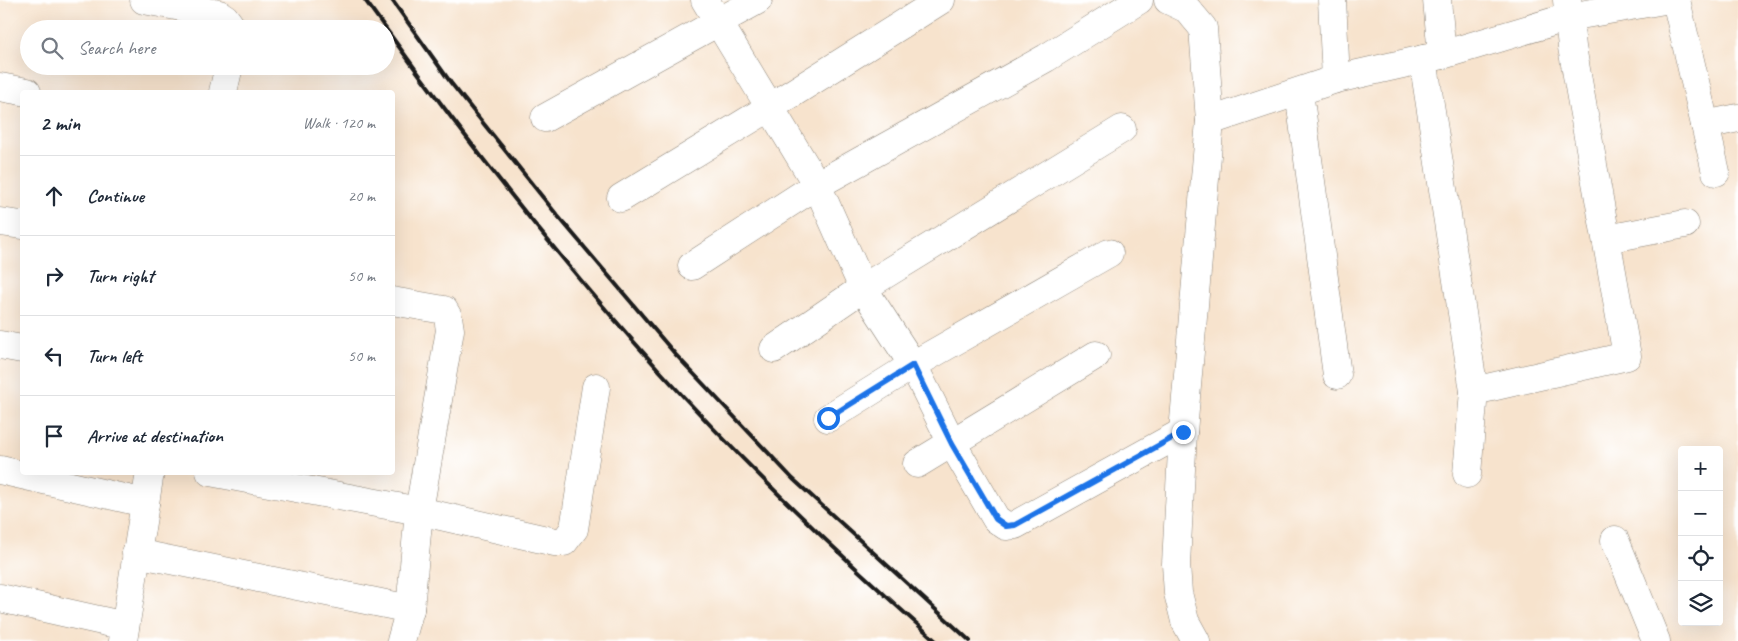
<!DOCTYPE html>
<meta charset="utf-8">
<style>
:root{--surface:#fff;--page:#f2f2f3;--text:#1f2937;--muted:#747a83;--line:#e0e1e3}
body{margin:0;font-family:Caveat,sans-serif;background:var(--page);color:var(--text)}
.controls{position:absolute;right:15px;bottom:15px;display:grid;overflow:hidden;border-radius:5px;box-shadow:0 5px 20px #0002}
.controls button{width:45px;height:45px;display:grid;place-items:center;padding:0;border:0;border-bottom:1px solid var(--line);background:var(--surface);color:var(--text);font:25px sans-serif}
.stop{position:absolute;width:15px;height:15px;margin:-11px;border:4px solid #1a73e8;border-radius:50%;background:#fff}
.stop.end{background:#1a73e8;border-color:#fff;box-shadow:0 1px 5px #0008}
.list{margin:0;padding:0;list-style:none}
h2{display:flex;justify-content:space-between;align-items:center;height:65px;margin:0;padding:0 20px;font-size:21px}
h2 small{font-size:16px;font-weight:400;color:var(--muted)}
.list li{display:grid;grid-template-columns:32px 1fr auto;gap:15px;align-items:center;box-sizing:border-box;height:80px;padding:0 20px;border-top:1px solid var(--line)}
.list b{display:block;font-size:19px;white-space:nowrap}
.list em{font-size:16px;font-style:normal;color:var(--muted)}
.icon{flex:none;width:28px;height:28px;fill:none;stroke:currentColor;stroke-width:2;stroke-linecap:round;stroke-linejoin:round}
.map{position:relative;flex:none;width:1738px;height:641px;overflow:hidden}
.search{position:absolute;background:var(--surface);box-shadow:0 5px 20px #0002;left:20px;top:20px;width:375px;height:55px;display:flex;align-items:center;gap:12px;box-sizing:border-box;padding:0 18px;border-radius:28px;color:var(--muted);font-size:19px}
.panel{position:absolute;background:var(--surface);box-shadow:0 5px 20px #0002;left:20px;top:90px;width:375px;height:385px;border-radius:5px}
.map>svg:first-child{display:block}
</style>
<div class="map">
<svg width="1738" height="641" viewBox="0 0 1738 641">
<rect width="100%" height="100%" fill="#fff"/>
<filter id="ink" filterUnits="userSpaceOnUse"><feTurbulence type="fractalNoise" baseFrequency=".02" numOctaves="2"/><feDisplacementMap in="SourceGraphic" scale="10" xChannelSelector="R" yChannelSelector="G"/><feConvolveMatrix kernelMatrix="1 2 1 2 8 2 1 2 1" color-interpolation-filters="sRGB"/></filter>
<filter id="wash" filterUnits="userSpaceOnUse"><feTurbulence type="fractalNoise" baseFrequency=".0096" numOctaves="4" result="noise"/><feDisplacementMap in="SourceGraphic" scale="20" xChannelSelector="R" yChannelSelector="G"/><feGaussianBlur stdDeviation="1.12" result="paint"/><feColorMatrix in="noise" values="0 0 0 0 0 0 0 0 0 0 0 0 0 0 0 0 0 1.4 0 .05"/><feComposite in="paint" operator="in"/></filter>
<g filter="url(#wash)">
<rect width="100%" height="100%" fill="#f7e3cd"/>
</g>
<g filter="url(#ink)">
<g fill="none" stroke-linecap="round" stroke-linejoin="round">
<!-- minor casing -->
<g stroke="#8a8074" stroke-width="29">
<g id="minor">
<polyline points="144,0 219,14 225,18 233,29"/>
<polyline points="705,0 817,185 863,288 913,365 952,443 996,519 1006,526 1015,525 1183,432"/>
<polyline points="1168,0 1187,9 1203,28 1210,121"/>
<polyline points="1437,0 1442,55"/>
<polyline points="1676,0 1716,172"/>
<polyline points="1423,59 1474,391 1627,356 1572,47 1567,0"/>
<polyline points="1336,79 1442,55 1569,17 1664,0"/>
<polyline points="0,87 27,92"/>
<polyline points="223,92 229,66"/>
<polyline points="1299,92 1337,375"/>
<polyline points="545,118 758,0"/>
<polyline points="1705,125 1738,118"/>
<polyline points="621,198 769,108 941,0"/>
<polyline points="0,222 22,225"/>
<polyline points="1607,239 1685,224"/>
<polyline points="692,266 817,185 1046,58 1139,0"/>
<polyline points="392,301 444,310 448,317 450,330 419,511 410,609 401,641"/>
<polyline points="0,345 22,349"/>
<polyline points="774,349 863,288 1122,129"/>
<polyline points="828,418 913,365 1109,253"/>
<polyline points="917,464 1096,355"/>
<polyline points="0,470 145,503"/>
<polyline points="210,472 419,511 555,542 564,542 574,529 596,387"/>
<polyline points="1467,474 1474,391"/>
<polyline points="1615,540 1656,641"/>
<polyline points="136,553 410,609"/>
<polyline points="0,598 125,626"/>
<polyline points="123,641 150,472"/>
<polyline points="1196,641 1185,621 1178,593 1176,564 1183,432 1210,121 1336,79 1332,0"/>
</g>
</g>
<!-- minor -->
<use href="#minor" stroke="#fff" stroke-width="28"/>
<!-- rail -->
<g stroke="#1c1c1c" stroke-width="4">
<polyline points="365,0 386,29"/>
<polyline points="392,0 451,83 557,215 676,355 793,479 970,641"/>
<path d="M386,29C471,147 561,261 658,369C745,465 839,555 936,641"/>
</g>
</g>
</g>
<g fill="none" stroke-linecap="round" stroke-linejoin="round" filter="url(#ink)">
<!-- route -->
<polyline stroke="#1a73e8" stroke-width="6" points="828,418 913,365 952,444 996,519 1006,526 1015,525 1183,432"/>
</g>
</svg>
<div class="controls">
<button>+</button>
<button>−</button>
<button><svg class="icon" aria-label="locate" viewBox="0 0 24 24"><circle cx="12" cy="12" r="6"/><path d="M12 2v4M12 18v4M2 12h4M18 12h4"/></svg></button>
<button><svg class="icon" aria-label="layers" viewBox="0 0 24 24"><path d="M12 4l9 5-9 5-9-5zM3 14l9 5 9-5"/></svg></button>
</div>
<div class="stop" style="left:828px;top:418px"></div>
<div class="stop end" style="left:1183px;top:432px"></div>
<div class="search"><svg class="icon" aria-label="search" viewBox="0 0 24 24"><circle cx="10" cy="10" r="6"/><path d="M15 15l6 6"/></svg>Search here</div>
<section class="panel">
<h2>2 min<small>Walk · 120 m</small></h2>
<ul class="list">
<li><svg class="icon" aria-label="ahead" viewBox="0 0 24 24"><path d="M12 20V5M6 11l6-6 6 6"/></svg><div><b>Continue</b></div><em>20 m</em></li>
<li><svg class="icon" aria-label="right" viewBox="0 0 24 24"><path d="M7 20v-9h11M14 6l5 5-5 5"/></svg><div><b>Turn right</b></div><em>50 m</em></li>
<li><svg class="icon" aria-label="left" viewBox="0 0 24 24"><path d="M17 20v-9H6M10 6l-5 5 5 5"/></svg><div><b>Turn left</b></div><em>50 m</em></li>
<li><svg class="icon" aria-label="arrive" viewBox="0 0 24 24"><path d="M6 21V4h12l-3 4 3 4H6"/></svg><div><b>Arrive at destination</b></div></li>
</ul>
</section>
</div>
